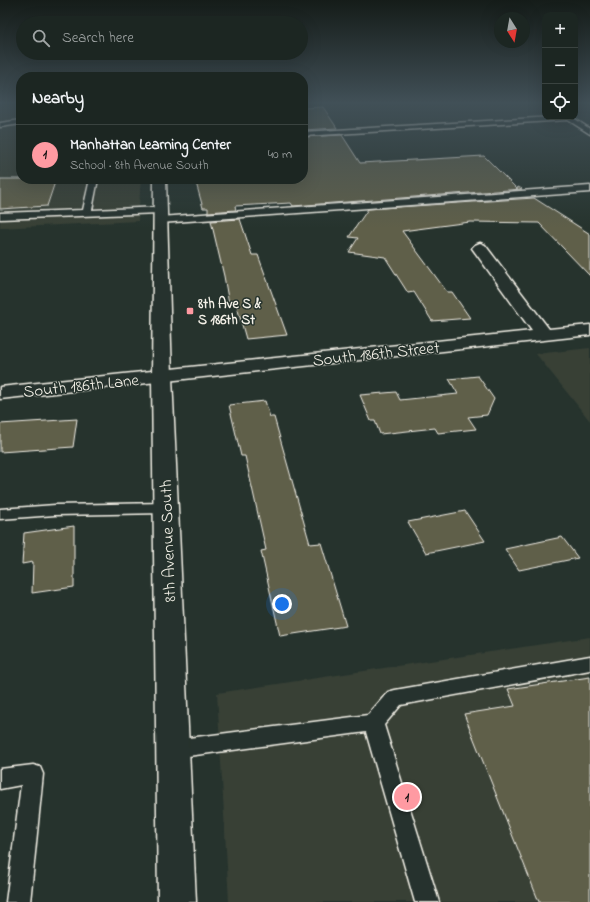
<!DOCTYPE html>
<meta charset="utf-8">
<style>
:root{--surface:#1c2622;--page:#252e2a;--text:#f1f3f6;--muted:#a0a5a5;--line:#3a4340;--accent:#ff9aa2}
body{margin:0;font-family:"Indie Flower",sans-serif;background:var(--page);color:var(--text)}
.controls{position:absolute;right:12px;top:12px;display:grid;overflow:hidden;border-radius:8px;box-shadow:0 4px 16px #0002}
.controls button{width:36px;height:36px;display:grid;place-items:center;padding:0;border:0;border-bottom:1px solid var(--line);background:var(--surface);color:var(--text);font:20px sans-serif}
.compass{position:absolute;left:494px;top:12px;width:36px;height:36px;border-radius:50%;background:var(--surface);box-shadow:0 4px 16px #0002;rotate:169deg}
.you{position:absolute;left:282px;top:604px;width:14px;height:14px;margin:-10px;border:3px solid #fff;border-radius:50%;background:#1a73e8;box-shadow:0 0 0 6px #1a73e833}
.badge{display:grid;place-items:center;width:26px;height:26px;border-radius:50%;background:var(--accent);color:#111;font-size:13px;font-weight:700}
.pin{position:absolute;translate:-50% -50%;border:2px solid #fff;box-shadow:0 1px 4px #0006}
.list{margin:0;padding:0;list-style:none}
h2{display:flex;justify-content:space-between;align-items:center;height:52px;margin:0;padding:0 16px;font-size:17px}
h2 small{font-size:13px;font-weight:400;color:var(--muted)}
.list li{display:grid;grid-template-columns:26px 1fr auto;gap:12px;align-items:center;box-sizing:border-box;height:60px;padding:0 16px;border-top:1px solid var(--line)}
.list b{display:block;font-size:15px;white-space:nowrap}
.list p{margin:0;font-size:13px;white-space:nowrap;color:var(--muted)}
.list em{font-size:13px;font-style:normal;color:var(--muted)}
.icon{flex:none;width:22px;height:22px;fill:none;stroke:currentColor;stroke-width:2;stroke-linecap:round;stroke-linejoin:round}
.map{position:relative;flex:none;width:590px;height:902px;overflow:hidden}
.search{position:absolute;background:var(--surface);box-shadow:0 4px 16px #0002;left:16px;top:16px;width:292px;height:44px;display:flex;align-items:center;gap:10px;box-sizing:border-box;padding:0 14px;border-radius:22px;color:var(--muted);font-size:15px}
.panel{position:absolute;background:var(--surface);box-shadow:0 4px 16px #0002;left:16px;top:72px;width:292px;height:112px;border-radius:16px}
.map>svg:first-child{display:block}
</style>
<div class="map">
<svg width="590" height="902" viewBox="0 0 590 902">
<rect width="100%" height="100%" fill="#26332d"/>
<filter id="ink" filterUnits="userSpaceOnUse"><feTurbulence type="fractalNoise" baseFrequency=".025" numOctaves="2"/><feDisplacementMap in="SourceGraphic" scale="8" xChannelSelector="R" yChannelSelector="G"/><feConvolveMatrix kernelMatrix="1 2 1 2 8 2 1 2 1" color-interpolation-filters="sRGB"/></filter>
<g filter="url(#ink)">
<!-- built -->
<g fill="#374036">
<polygon points="0,102 21,102 21,179 141,179 138,221 0,228"/>
<polygon points="590,348 590,421 536,354"/>
<polygon points="590,637 590,902 229,902 217,693"/>
</g>
<!-- building -->
<g fill="#5f5e4a" stroke="#f4f1e8">
<polygon points="323,107 337,128 303,130 303,108"/>
<polygon points="342,135 360,163 484,156 517,189 518,187 522,189 293,206 291,203 235,206 236,210 208,212 208,208 203,208 195,179 249,179 250,180 303,179 303,137"/>
<polygon points="0,179 56,179 47,206 0,209"/>
<polygon points="534,198 590,234 590,276 539,223 470,222 402,231 447,292 452,292 470,318 432,321 414,292 408,293 385,257 349,252 358,238 349,237 368,209"/>
<polygon points="240,219 252,255 258,255 287,335 246,339 236,303 229,304 224,276 211,221"/>
<polygon points="478,376 494,399 487,415 468,417 476,429 438,433 435,428 380,434 375,421 371,421 360,395 396,392 400,400 458,394 449,379"/>
<polygon points="265,401 270,417 274,417 310,544 321,543 346,626 280,636 261,551 266,550 245,456 241,456 229,405"/>
<polygon points="77,419 73,447 0,452 0,424"/>
<polygon points="465,511 485,541 426,553 408,522"/>
<polygon points="74,526 74,587 32,593 33,562 22,564 24,533"/>
<polygon points="562,537 578,558 519,570 505,549"/>
<polygon points="590,677 590,902 539,902 464,714 515,706 508,689"/>
</g>
<g fill="none" stroke-linecap="round" stroke-linejoin="round">
<!-- service casing -->
<g stroke="#f4f1e8" stroke-width="3">
<g id="service">
<polygon points="552,117 572,117 590,129 590,134 568,120 303,136 303,132"/>
<polygon points="21,120 21,124 0,127 0,123"/>
<polygon points="90,179 98,179 92,210 160,207 164,210 160,213 0,219 0,213 83,210"/>
<polygon points="590,186 590,192 160,223 155,220 160,217"/>
<polygon points="166,503 171,504 174,508 171,512 166,513 55,515 0,519 0,509 55,505"/>
<polygon points="590,656 590,670 401,705 384,725 439,902 415,902 366,732 173,758 166,755 163,749 166,743 173,740 368,715 388,692 395,690"/>
<polygon points="33,765 40,767 43,774 30,902 6,902 21,785 0,789 0,769"/>
</g>
</g>
<!-- minor casing -->
<g stroke="#f4f1e8" stroke-width="3">
<polygon id="minor" points="480,243 485,245 549,329 590,325 590,335 0,399 0,387 532,331 472,248 475,245"/>
</g>
<!-- tertiary casing -->
<g stroke="#f4f1e8" stroke-width="3">
<polygon id="tertiary" points="154,179 166,179 172,377 196,902 158,902 152,377"/>
</g>
<!-- service -->
<use href="#service" fill="#26332d" fill-rule="evenodd"/>
<!-- minor -->
<use href="#minor" fill="#26332d" fill-rule="evenodd"/>
<!-- tertiary -->
<use href="#tertiary" fill="#26332d" fill-rule="evenodd"/>
</g>
</g>
<!-- sky -->
<linearGradient id="sky" x2="0" y2="1"><stop stop-color="#151c19"/><stop offset="0.45" stop-color="#415057"/><stop offset="1" stop-color="#415057" stop-opacity="0"/></linearGradient>
<rect width="590" height="228" fill="url(#sky)"/>
<!-- markers -->
<rect fill="#ff9aa2" stroke="#26332d" stroke-width="1.5" x="186" y="307" width="8" height="8" rx="2"/>
<g text-anchor="middle" stroke-width="3" stroke-linejoin="round" paint-order="stroke">
<!-- far-poi labels -->
<g font-size="14" font-weight="bold" fill="#f4f1e8" stroke="#26332d" text-anchor="start">
<text x="198" y="308">8th Ave S &amp;<tspan x="198" dy="16">S 186th St</tspan></text>
</g>
<!-- street labels -->
<g font-size="17" fill="#f4f1e8" stroke="#26332d">
<text transform="translate(376 353) rotate(-6)" y="6">South 186th Street</text>
<text transform="translate(81 385) rotate(-6)" y="6">South 186th Lane</text>
<text transform="translate(167 541) rotate(-92)" y="6">8th Avenue South</text>
</g>
</g>
</svg>
<div class="controls">
<button>+</button>
<button>−</button>
<button><svg class="icon" aria-label="locate" viewBox="0 0 24 24"><circle cx="12" cy="12" r="6"/><path d="M12 2v4M12 18v4M2 12h4M18 12h4"/></svg></button>
</div>
<svg class="compass" viewBox="-18 -18 36 36"><path d="M0-13l5 13h-10z" fill="#e53935"/><path d="M0 13l5-13h-10z" fill="#a0a5a5"/></svg>
<div class="you"></div>
<div class="pin badge" style="left:407px;top:797px">1</div>
<div class="search"><svg class="icon" aria-label="search" viewBox="0 0 24 24"><circle cx="10" cy="10" r="6"/><path d="M15 15l6 6"/></svg>Search here</div>
<section class="panel">
<h2>Nearby<small></small></h2>
<ul class="list">
<li><span class="badge">1</span><div><b>Manhattan Learning Center</b><p>School · 8th Avenue South</p></div><em>40 m</em></li>
</ul>
</section>
</div>
